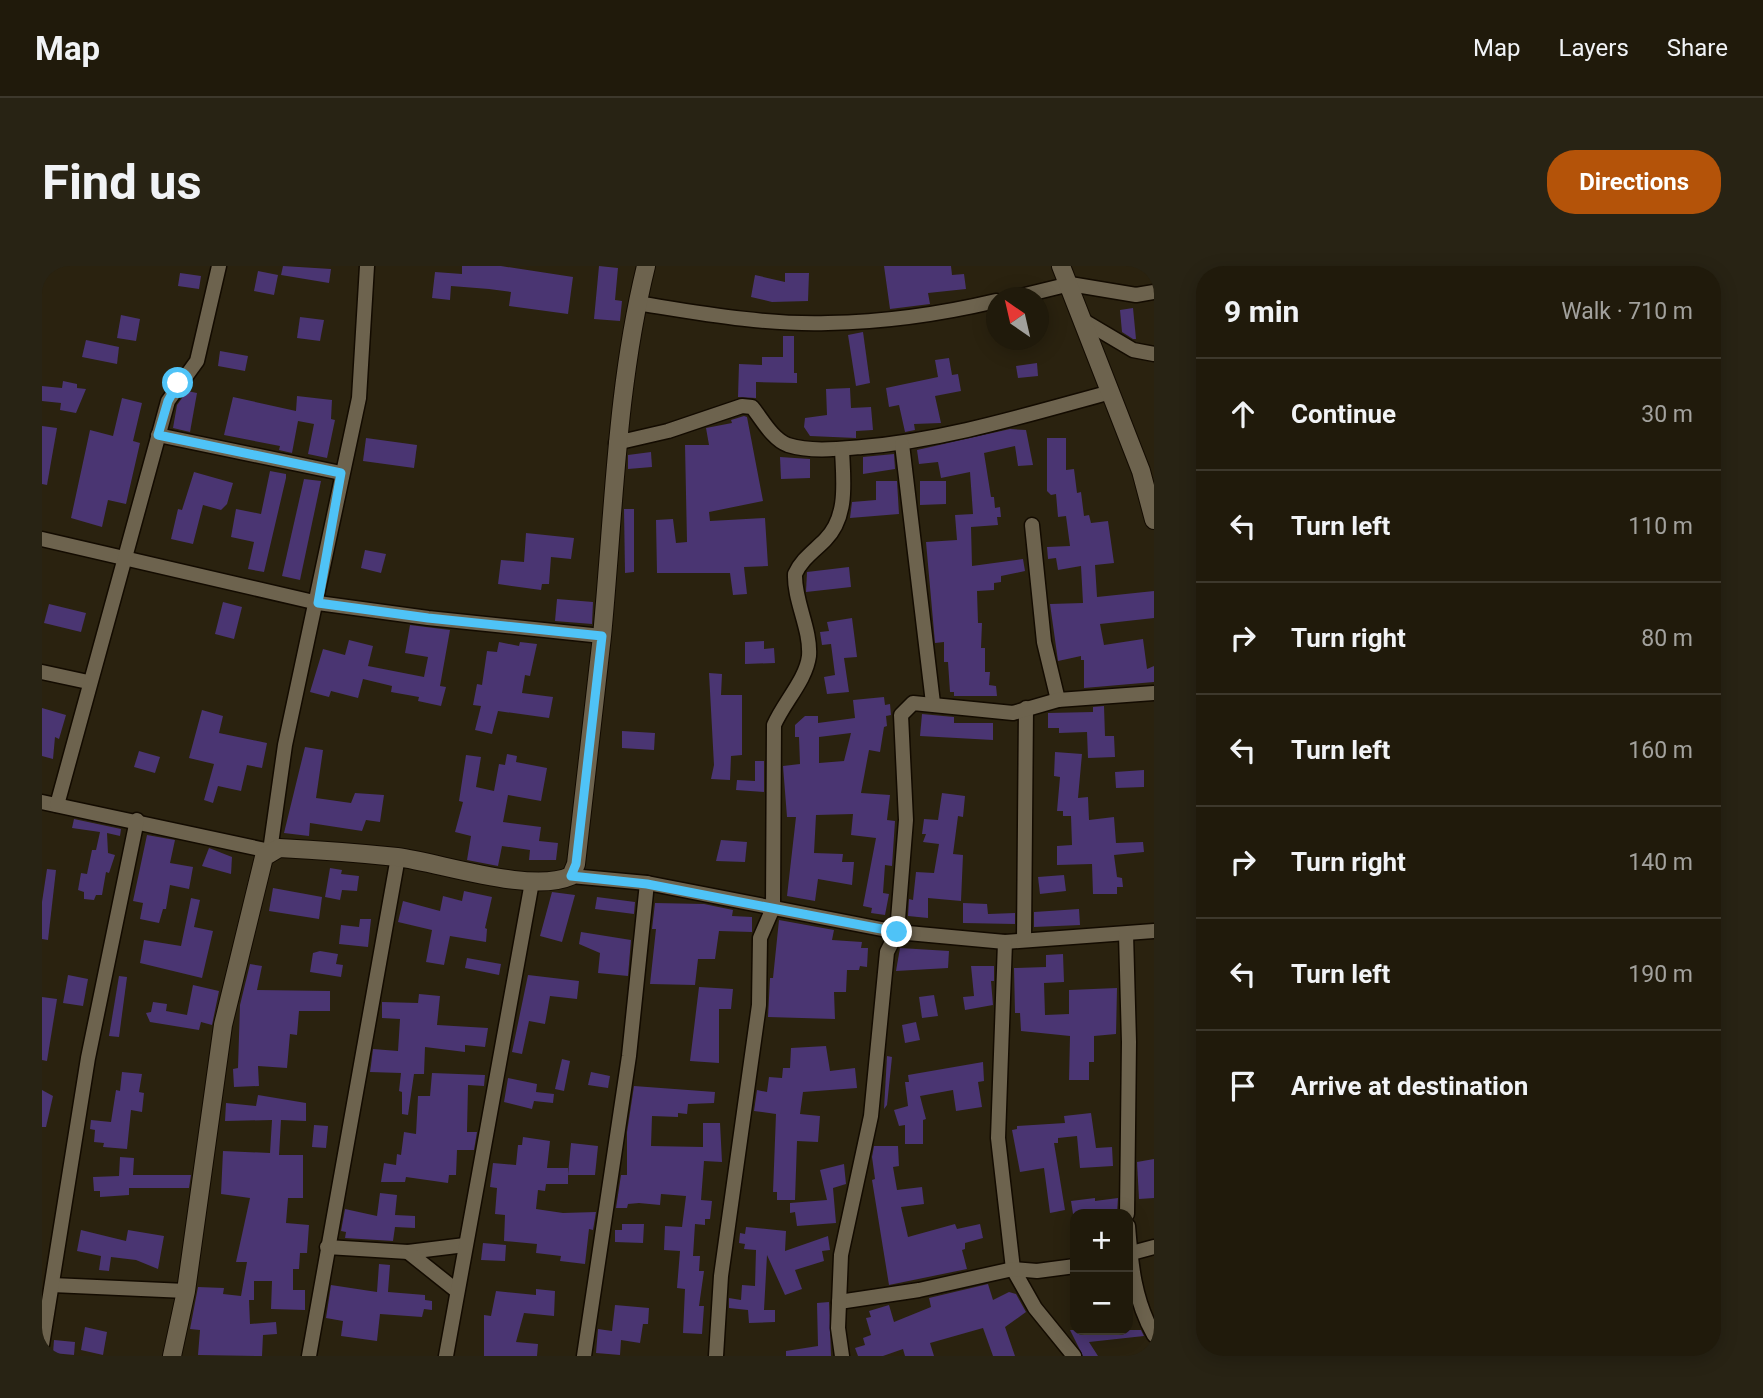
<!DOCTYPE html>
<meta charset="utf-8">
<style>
:root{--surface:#201a0b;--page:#282314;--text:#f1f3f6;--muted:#a2a19d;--line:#3d382c;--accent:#b45309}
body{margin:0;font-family:Roboto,sans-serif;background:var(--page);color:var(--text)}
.controls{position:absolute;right:21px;bottom:21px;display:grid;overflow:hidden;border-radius:14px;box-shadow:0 4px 18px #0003}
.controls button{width:63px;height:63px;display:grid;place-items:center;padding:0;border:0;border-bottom:2px solid var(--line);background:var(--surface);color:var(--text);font:35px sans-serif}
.compass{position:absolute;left:944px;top:21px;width:63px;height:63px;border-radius:50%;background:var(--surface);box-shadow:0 4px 18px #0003;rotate:326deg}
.stop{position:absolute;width:21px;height:21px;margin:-16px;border:5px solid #4fc3f7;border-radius:50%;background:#fff}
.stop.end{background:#4fc3f7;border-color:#fff;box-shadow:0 2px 7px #0008}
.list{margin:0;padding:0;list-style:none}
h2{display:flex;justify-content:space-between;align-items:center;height:91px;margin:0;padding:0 28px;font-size:30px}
h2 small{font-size:23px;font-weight:400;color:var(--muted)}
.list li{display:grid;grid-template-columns:46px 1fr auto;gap:21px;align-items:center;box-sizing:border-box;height:112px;padding:0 28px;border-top:2px solid var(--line)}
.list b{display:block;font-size:26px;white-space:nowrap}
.list em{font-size:23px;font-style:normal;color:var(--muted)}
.icon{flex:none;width:38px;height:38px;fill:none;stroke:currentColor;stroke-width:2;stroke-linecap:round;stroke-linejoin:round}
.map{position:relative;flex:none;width:1112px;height:1090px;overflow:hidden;border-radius:28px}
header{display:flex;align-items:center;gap:42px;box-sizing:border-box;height:98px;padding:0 35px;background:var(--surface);border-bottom:2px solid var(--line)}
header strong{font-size:33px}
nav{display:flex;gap:38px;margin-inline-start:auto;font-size:24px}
.intro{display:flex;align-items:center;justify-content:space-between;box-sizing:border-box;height:168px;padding:0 42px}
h1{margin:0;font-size:49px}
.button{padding:18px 32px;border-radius:28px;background:var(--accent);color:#fff;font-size:24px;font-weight:700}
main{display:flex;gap:42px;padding:0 42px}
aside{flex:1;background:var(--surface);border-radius:28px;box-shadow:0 4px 18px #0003}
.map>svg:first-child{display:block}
</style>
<header>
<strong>Map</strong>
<nav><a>Map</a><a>Layers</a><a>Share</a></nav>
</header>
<div class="intro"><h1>Find us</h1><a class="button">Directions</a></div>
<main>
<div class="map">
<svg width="1112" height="1090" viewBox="0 0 1112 1090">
<rect width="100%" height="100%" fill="#2a220f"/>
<!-- building -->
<g fill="#4a3572" fill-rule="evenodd">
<polygon points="241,0 289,3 287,17 239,9"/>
<polygon points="420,0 459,0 531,11 526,48 467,40 469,26 447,23 409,20 408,34 390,32 393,6 420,8"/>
<polygon points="557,0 576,2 573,34 580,35 578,55 552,53"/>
<polygon points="842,0 909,0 910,9 922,8 924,23 886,27 888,38 848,43"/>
<polygon points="216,5 236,9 232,29 212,25"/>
<polygon points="138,7 159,10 157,23 136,20"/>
<polygon points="743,7 767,7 766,35 730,36 709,31 713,9 743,16"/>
<polygon points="1091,42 1094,73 1091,73 1080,66 1078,44"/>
<polygon points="79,49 98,53 94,75 75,72"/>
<polygon points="258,51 282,54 278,75 255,72"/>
<polygon points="821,66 828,117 814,120 806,69"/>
<polygon points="741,70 752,70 752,107 755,107 755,117 714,116 714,132 696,131 697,98 720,99 720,91 741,91"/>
<polygon points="44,74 77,81 75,98 40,91"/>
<polygon points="178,85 206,90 203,105 176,100"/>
<polygon points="907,92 910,109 916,108 919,125 893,130 899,157 872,158 873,164 863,166 857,139 847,141 844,122 896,111 893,94"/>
<polygon points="995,97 996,110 976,112 974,100"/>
<polygon points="21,115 35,118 35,122 44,123 34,147 18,144 19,137 0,135 0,120 20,122"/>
<polygon points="808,122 809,142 829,141 831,164 814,165 814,172 768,170 762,161 763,152 785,149 784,123"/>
<polygon points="145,125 155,127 148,166 131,162 135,139"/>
<polygon points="255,130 290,134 289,153 293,154 285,192 266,188 272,158 256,155 250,187 237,184 238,180 182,169 191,131 254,145"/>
<polygon points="80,132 100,137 91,175 98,177 84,238 66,234 60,261 29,252 48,164 71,170"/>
<polygon points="702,150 705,151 721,235 667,246 668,255 723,252 726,300 702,301 705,328 691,329 688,307 615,307 614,254 631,253 634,277 645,276 643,179 667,179 664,162 690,157 689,154"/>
<polygon points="0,160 15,162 5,219 0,218"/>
<polygon points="968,163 984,164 991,199 976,200 973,180 942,187 949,231 952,231 953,242 958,241 959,251 955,251 956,259 929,261 930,300 981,293 983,305 959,310 959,316 952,317 952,324 935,325 936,357 940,357 939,382 943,382 943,406 948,406 947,419 954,420 955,430 912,430 912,426 908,426 906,396 902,396 902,376 893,377 884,276 915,274 913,249 931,248 928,206 899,212 896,196 877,198 875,184"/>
<polygon points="324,172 375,179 372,202 321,195"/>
<polygon points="1005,172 1024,172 1024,204 1032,203 1035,227 1039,226 1042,250 1047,249 1049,257 1066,255 1072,297 1053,299 1055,331 1112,325 1112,352 1058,358 1062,379 1101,373 1105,403 1112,400 1112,416 1042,422 1042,394 1039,394 1039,390 1016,395 1008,338 1041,337 1039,300 1016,304 1014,292 1006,293 1005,281 1028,280 1024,250 1016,251 1014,228 1009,229 1005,225"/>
<polygon points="609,186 610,201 586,203 586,189"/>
<polygon points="852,188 853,203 821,208 821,191"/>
<polygon points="738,191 768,193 768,212 739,213"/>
<polygon points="228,205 244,208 244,212 222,306 206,303 212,276 189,271 194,243 219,248"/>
<polygon points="152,206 191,217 185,238 179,244 161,239 151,278 129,273 136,243 140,244"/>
<polygon points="262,213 279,215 258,314 240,310"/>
<polygon points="834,215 855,215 857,248 808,252 810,236 834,234"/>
<polygon points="878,215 904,215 904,238 878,239"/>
<polygon points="582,243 592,243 592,306 583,307"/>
<polygon points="484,267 532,272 529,293 509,291 507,318 500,318 499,324 456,318 459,294 482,296"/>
<polygon points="323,284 344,288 339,307 319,302"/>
<polygon points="807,301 809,321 764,326 765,306"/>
<polygon points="515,333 551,336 550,358 513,355"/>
<polygon points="181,336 200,341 192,373 173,368"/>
<polygon points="7,338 44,347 39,366 2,357"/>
<polygon points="810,352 815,391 802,392 807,426 785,428 782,411 793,409 789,378 780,379 778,366 787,365 785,356"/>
<polygon points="368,359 408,364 398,420 404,421 399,440 376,435 377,431 349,426 350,420 321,413 316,432 289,425 287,431 268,426 281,383 303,389 307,374 331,380 326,400 382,411 386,391 363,387"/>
<polygon points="722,375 722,383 732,382 733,397 703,398 703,376"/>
<polygon points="457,376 477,380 478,376 495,378 488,410 483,409 480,427 511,431 507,452 456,445 450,468 433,464 439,440 431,439 435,418 440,419 445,385 455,386"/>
<polygon points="667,407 680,408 679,429 700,429 700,489 689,490 688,514 669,513 672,499"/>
<path d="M842,431L843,439L848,438L849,449L844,450L845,460L842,461L838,486L827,484L819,527L848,529L845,554L853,555L850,600L843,599L841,627L847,628L843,649L829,647L830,642L821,640L834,572L809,569L811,548L774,549L772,587L801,588L800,596H812L810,619L776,613L773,635L745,630L754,551H745L741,500L758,498L757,471H753V459L763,450H776V457L813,452L811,434ZM809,467L802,495L777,497V471Z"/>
<polygon points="1062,440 1063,470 1072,470 1073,491 1046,492 1045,466 1017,467 1017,462 1006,462 1006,447 1051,446 1051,441"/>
<polygon points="0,442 24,449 17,473 13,471 11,493 0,490"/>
<polygon points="160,444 181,450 177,467 225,477 220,502 205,499 199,525 176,520 171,537 162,534 172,498 147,492"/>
<polygon points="880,448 912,451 912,457 951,457 951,474 878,470"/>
<polygon points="580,465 613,467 612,484 580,482"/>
<polygon points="263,481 281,484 274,532 309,537 313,527 342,529 338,556 324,554 320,565 268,557 267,570 242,567"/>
<polygon points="97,485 118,491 113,507 92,501"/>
<polygon points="1013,486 1040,488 1036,532 1046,531 1047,554 1072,551 1074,577 1101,576 1102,586 1072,589 1075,611 1080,612 1081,621 1075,621 1075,628 1051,628 1050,598 1015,599 1015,580 1030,579 1029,550 1021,550 1021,545 1015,545 1018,511 1012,510"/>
<polygon points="465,488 475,490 474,496 505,502 499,535 466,529 461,556 499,561 497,575 516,577 514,594 487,594 488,584 460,580 456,600 425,594 429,570 413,566 421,536 417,535 424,489 439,491 434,521 452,525 457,498 463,499"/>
<polygon points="713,495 722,495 722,526 694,524 695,514 713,515"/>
<polygon points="1102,504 1102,521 1074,522 1073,506"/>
<polygon points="900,527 923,530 921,551 916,550 911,588 921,589 919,635 886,632 886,652 866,650 867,633 871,634 874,606 892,607 897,578 881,576 884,568 880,568 882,553 896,554"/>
<polygon points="32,553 79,563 78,570 65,567 66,587 73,589 67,607 64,606 60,629 54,629 52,634 42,633 42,626 36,624 39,607 45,608 50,584 54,584 58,566 30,562"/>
<polygon points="105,569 133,574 128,597 151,601 147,623 128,619 124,643 121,643 117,657 98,653 101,637 91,635"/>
<polygon points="679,574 705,576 703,596 674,595"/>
<polygon points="167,582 190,591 189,608 160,600"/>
<polygon points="288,602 300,604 299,608 317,610 315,625 300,624 298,634 283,631"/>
<polygon points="5,603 14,604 6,674 0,673 0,636"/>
<polygon points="1022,609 1024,625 998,628 996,611"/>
<polygon points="231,622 280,631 277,653 227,645"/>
<polygon points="422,625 450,631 443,662 445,663 444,676 408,670 402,699 384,696 390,664 356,656 361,635 398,645 401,630 420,635"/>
<polygon points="510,626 533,629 520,676 498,670"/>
<polygon points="555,631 593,636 592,648 553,643"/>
<polygon points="149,632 158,634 152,661 171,665 160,712 98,697 102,674 139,680"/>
<polygon points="613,637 662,638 691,644 690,650 710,651 710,666 677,665 673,693 656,693 653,719 608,718 614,663 610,663"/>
<polygon points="921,637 945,638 946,648 973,647 973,658 921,657"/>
<polygon points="1037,643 1038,659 992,661 992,646"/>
<polygon points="318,653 329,653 326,681 297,678 299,659 317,661"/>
<polygon points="737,654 792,664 790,674 820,676 819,682 826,682 825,701 818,700 817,704 805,704 804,726 792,726 793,753 726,751 728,712 731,712"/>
<polygon points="539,666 589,674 586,710 556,707 558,687 537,678"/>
<polygon points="858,682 907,685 906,702 854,705"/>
<polygon points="278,685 296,688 294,698 301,699 299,711 268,706 271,687"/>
<polygon points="1021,688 1022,716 1002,717 1003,749 1027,748 1027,724 1075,722 1074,768 1052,770 1052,796 1047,796 1047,814 1027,814 1028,770 979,765 978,747 973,747 972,702 1004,701 1004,689"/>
<polygon points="425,692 459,698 457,709 423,702"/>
<polygon points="208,698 220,700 215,724 288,725 288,745 257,745 255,769 248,768 245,802 216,800 217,820 192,821 191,803 196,802 198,739"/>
<polygon points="929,700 952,700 952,715 949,715 951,739 923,744 921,731 932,730"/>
<polygon points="26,709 46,713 41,740 21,737"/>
<polygon points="486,709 537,715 535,733 508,730 503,758 487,755 480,788 470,786"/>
<polygon points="77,710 85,711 77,771 67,770"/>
<polygon points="151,719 177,725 170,759 159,756 157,764 108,756 104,747 109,746 111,736 125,738 124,745 145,749"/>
<polygon points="657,721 691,723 689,743 677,743 677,797 648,795"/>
<polygon points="377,728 398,730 395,759 446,762 443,781 423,779 423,786 383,781 382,808 372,808 366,849 360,848 360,826 357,825 359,807 328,806 329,799 331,783 356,785 358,753 340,752 340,736 376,737"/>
<polygon points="892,729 896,750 880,752 877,731"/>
<polygon points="0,731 15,733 5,795 0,794"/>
<polygon points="874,756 878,774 863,777 860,759"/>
<polygon points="784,780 788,805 813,802 815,822 761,826 758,848 778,850 776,876 755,875 753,934 735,934 735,926 731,926 734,848 712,845 715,824 725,826 727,811 740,812 741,802 748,802 749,782"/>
<polygon points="845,790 850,791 845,839 842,843"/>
<polygon points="520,793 528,795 522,825 513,823"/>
<polygon points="941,796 942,815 936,816 940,841 914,845 911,824 878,830 884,853 881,854 881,878 863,878 863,859 857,860 852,844 866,840 863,816 867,816 866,809"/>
<polygon points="80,806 100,808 97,826 102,827 100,846 89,844 85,883 61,881 62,877 52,876 53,864 48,863 49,854 69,856 74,824 78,825"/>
<polygon points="549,806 568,810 566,822 546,819"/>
<polygon points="390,807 443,809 442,820 426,819 425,866 435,866 432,884 415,884 414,909 407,909 406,917 364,911 363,916 339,916 342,897 354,899 355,888 359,889 362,866 374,868 376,830 388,830"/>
<polygon points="466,812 495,818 494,826 512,828 511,837 492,835 490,843 462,836"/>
<polygon points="592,820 673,826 672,837 646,838 645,848 636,847 636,851 610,850 609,880 661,881 661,857 678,857 680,896 662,895 659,934 670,935 668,953 663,953 663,959 653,958 651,990 658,990 657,1005 662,1005 657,1040 662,1040 660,1068 641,1067 643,1023 635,1022 638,985 622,984 623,960 640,961 644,930 619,928 618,939 597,937 586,938 585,942 574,942 579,909 585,909 585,866"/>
<polygon points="0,824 11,830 4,861 0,861"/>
<polygon points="216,829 264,837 264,855 239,854 237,889 261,889 261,932 246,932 244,957 267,959 265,987 258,987 257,1003 251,1003 251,1024 263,1024 263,1044 229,1043 230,1015 212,1015 212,1034 207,1034 208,1058 234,1056 235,1068 221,1069 220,1090 156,1089 158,1064 148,1063 156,1021 182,1022 181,1028 199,1030 205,996 194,996 208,932 179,928 181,885 228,887 230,854 183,855 184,837 214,840"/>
<polygon points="1049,847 1054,882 1070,881 1071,900 1038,902 1035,870 1016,872 1016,877 1012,877 1023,944 1008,947 1002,902 978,906 970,864 975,863 975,860 1023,857 1022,850"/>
<polygon points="272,859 286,860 284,882 270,881"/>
<polygon points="481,871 508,875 505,902 526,902 526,918 504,918 503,925 496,924 494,943 521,947 554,946 551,964 547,963 543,998 518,995 519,990 494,987 495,978 462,975 463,949 453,948 455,922 448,921 451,897 474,899 476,879 480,879"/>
<polygon points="529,877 556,880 553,909 526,909"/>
<polygon points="832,880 856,880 857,900 851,901 855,924 880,921 882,938 859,941 866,971 913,958 915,963 938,958 941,972 923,977 923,983 920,984 925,1003 847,1019 830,914 833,913 830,891"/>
<polygon points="78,891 92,892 91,909 149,909 147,922 87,922 87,929 58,931 58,925 52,925 51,911 77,910"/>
<polygon points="1112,893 1112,932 1097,933 1095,896"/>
<polygon points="802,898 804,918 791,922 794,957 755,960 753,946 748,947 748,937 785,934 778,904"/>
<polygon points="338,927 355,929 353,949 373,950 373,962 353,961 351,975 303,972 304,966 299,965 303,943 335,950"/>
<polygon points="1053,932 1053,935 1076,932 1075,947 1031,948 1029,935"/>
<polygon points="580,958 602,958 601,977 573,976 573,964 580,964"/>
<polygon points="704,961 744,965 743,985 786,970 788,984 780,985 782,995 753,1004 760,1023 743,1029 725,989 722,1044 733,1044 733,1056 707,1057 706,1044 687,1042 687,1032 699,1034 700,1019 713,1020 714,984 702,983 703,978 697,977 698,967 703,968"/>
<polygon points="39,964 84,975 86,964 122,970 116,1003 94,994 69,991 67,1005 57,1004 59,990 35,985"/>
<polygon points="441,977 464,979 463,995 439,994"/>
<polygon points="337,998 348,999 346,1026 383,1029 383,1034 390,1035 390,1044 382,1043 380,1051 338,1048 335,1075 299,1070 301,1055 284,1052 289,1019 335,1026"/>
<polygon points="946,1018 951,1034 967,1026 974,1028 984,1046 963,1061 973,1090 951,1090 941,1062 888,1077 892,1090 863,1090 861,1083 841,1090 816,1090 813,1082 823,1079 821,1072 829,1069 824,1052 829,1051 827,1045 847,1039 852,1056 889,1041 887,1032"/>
<polygon points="494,1023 513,1025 512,1050 482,1047 474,1076 496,1078 495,1090 442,1090 442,1049 449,1050 454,1025 494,1029"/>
<polygon points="787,1036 789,1090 744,1090 744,1085 776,1080 775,1037"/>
<polygon points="573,1039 607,1042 606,1058 601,1058 598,1077 579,1074 578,1089 554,1087 556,1063 570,1065"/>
<polygon points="43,1061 65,1066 61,1089 39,1084"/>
<polygon points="1028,1064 1099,1064 1102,1070 1047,1076 1056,1090 1041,1090"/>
<polygon points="12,1074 33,1076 32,1089 11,1087"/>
</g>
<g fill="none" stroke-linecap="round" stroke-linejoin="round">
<!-- minor casing -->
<g stroke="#130b00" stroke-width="17">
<g id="minor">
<polyline points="971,32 1028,18 1094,29 1112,26"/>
<path d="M595,37C658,47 722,59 786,57C843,56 899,48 954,35"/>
<polyline points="1042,55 1091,84 1112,88"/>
<polyline points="116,169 299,207"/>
<path d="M574,177L626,165L700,140L710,141C720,153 730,173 746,179C768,186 796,183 820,181C905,174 987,148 1069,126"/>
<polyline points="860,178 891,437"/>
<polyline points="990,259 1002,376 1016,434"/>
<polyline points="0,273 276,337 386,352 560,370"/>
<polyline points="0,406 46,416"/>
<polyline points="0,536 228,585 243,479 317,132 325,0"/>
<polyline points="15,539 126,135 155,95 177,0"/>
<polyline points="529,610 605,617 855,666 963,676 1112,665"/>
<polyline points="1084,668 1087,776 1085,948"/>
<polyline points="982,673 984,442"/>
<polyline points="963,676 956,872 971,1003 993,1042 1032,1090"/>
<path d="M1086,960C1089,998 1092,1034 1112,1069"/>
<polyline points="285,981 366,986 423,979"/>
<polyline points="366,986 415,1025"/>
<polyline points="1086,988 1112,981"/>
<polyline points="10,1019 144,1025"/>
<polyline points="797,1036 877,1024 971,1003 995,1005 1033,1000"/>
<polyline points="0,1079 46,792 95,554"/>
<polyline points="267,1090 356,591"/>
<polyline points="404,1090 490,616"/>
<polyline points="542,1090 587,790 605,617"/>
<path d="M674,1090L679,1010L717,739L718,672L731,642L732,459C742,436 764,414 767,390C769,363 752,335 753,308C760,293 771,286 783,274C807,250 801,213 800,183"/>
<polyline points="800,1090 796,1062 799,989 829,850 845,686 855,666 864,554 859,449 871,437 971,447 1016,434 1112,427"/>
</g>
</g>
<!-- tertiary casing -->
<g stroke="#130b00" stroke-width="20">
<g id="tertiary">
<polyline points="1019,0 1099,205 1112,254"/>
<path d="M130,1090L144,1025L181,759L222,591L237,582C276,584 316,587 355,591C400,597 489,628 529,610L534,598C543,522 552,446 560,370C572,246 574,122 604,0"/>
</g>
</g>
<!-- minor -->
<use href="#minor" stroke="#6d634e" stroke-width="14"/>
<!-- tertiary -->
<use href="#tertiary" stroke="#6d634e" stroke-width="18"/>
</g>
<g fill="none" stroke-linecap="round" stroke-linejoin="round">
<!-- route -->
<polyline stroke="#4fc3f7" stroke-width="9" points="136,117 126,135 116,169 299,207 276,337 386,352 560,370 534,598 529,610 605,618 855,666"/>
</g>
</svg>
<div class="controls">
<button>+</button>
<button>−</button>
</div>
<svg class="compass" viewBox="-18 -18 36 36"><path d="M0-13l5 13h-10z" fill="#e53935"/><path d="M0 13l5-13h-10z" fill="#a2a19d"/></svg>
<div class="stop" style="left:136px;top:117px"></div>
<div class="stop end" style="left:855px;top:666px"></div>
</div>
<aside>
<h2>9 min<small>Walk · 710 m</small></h2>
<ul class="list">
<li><svg class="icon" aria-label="ahead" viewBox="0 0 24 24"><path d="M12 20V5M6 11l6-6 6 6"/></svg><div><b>Continue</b></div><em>30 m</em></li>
<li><svg class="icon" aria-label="left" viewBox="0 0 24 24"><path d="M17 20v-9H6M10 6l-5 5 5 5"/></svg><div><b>Turn left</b></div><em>110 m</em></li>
<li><svg class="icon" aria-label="right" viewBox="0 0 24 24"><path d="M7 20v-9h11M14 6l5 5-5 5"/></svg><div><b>Turn right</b></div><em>80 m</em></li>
<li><svg class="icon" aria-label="left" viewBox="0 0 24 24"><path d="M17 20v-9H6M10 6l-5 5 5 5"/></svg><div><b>Turn left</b></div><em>160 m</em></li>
<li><svg class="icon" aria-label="right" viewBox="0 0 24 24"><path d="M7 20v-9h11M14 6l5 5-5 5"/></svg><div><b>Turn right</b></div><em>140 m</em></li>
<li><svg class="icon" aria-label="left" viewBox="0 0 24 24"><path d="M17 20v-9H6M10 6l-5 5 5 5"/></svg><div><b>Turn left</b></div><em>190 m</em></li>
<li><svg class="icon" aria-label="arrive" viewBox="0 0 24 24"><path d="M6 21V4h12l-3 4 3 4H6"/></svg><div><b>Arrive at destination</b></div></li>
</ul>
</aside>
</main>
